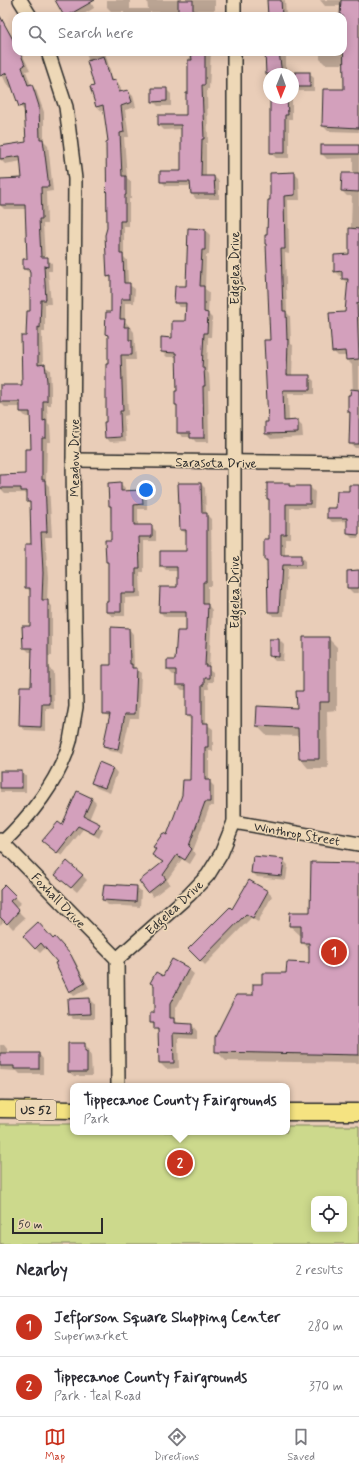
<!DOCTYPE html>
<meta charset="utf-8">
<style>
:root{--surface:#fff;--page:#f2f2f3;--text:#2b2b33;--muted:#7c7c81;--line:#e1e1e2;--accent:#c8321e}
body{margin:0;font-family:Mynerve,sans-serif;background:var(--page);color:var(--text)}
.controls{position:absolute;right:12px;bottom:12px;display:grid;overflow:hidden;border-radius:8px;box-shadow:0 2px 10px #0003}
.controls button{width:36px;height:36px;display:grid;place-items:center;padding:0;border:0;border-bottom:1px solid var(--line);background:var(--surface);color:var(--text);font:20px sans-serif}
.compass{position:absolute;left:263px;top:68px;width:36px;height:36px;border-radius:50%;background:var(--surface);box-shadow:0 2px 10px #0003;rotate:181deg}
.scale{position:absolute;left:12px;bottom:10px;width:91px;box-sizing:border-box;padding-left:4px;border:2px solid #2b2b2b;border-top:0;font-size:11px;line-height:14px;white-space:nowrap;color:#2b2b2b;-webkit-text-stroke:3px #eed8b7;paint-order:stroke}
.you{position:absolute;left:146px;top:490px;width:14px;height:14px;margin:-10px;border:3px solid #fff;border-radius:50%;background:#1a73e8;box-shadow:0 0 0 6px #1a73e833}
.badge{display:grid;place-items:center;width:26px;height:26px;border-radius:50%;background:var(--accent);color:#fff;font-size:13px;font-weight:700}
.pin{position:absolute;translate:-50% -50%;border:2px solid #fff;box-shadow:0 1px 4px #0006}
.popup{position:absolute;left:70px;top:1083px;width:220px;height:52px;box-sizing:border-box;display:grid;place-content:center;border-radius:8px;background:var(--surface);filter:drop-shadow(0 1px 3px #0005);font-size:13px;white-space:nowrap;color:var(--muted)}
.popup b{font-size:15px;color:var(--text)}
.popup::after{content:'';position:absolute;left:50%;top:100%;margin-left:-8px;border:8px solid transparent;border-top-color:var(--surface)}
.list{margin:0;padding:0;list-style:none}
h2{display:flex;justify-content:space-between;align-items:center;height:52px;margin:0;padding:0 16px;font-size:17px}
h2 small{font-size:13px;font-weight:400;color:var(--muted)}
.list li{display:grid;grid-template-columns:26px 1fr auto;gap:12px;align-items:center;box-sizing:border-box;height:60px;padding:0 16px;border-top:1px solid var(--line)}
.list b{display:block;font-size:15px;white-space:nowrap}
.list p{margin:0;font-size:13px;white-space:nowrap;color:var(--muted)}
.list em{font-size:13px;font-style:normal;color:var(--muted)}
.icon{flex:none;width:22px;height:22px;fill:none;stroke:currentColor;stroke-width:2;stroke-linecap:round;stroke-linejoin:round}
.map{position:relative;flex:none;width:359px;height:1244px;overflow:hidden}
.search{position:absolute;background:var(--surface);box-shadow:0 2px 10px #0003;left:12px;right:12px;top:12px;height:44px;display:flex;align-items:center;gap:10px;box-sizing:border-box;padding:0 14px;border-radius:12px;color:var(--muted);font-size:15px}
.sheet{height:172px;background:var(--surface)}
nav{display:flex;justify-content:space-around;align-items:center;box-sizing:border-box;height:56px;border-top:1px solid var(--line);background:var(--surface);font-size:11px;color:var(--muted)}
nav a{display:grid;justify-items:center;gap:2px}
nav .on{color:var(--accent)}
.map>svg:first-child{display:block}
</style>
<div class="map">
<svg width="359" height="1244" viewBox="0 0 359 1244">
<rect width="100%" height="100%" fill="#e9cdb8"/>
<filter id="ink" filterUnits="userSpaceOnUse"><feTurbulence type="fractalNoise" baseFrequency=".025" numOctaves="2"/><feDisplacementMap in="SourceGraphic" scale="8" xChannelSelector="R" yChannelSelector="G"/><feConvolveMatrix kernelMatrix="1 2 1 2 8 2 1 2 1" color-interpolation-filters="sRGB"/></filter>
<g filter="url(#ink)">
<!-- green -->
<path fill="#ccd98c" stroke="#7c825c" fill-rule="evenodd" d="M0,1124H73V1132H287V1126H359V1244H0ZM314,1199H344V1229H314Z"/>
<!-- shadow -->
<g fill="#0003">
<polygon points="56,0 90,0 94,8 84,14 84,16 65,16"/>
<polygon points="107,0 130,0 130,9 148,9 147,0 215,0 215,10 197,10 197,16 179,16 179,12 150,12 150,16 124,16 124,12 112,12 107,7"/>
<polygon points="268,0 285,0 286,16 269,16"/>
<polygon points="320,0 359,0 359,132 328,131 323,126 345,90 345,64 325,64 320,59 320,52 343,52 343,16 341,16 341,6 325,6"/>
<polygon points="0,17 16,43 16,52 22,54 30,70 26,71 31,85 36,90 44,112 44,141 48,145 53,191 46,192 47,224 43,224 45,258 52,263 52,271 48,271 51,304 45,304 45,332 42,332 43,365 50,370 51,387 51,405 47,405 48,424 50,426 51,442 47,442 46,483 49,486 52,537 45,537 48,577 47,601 52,606 52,656 37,656 34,652 29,652 24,647 31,627 31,592 26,587 32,545 31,505 28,502 28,495 24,493 5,493 0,488 0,476 26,475 32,450 31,417 26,417 21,412 21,407 5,407 0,402 0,386 23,386 31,312 31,274 24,269 28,260 26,209 4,209 0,205 0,180 24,179 22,161 5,164 0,159 0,147 27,143 25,111 20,106 13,87 11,88 6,83 0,70"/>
<polygon points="86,52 105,52 113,81 120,86 122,92 128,91 133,96 136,107 125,110 129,137 124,137 127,178 131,182 131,199 129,199 129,226 124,226 124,257 127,260 128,284 135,289 134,303 125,303 125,321 134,332 136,360 126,360 128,415 124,416 126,441 110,442 106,437 109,364 109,338 106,334 112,313 112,280 108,276 109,142 105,111 102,111 97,107 95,87"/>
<polygon points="172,52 211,52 209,89 207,89 208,143 206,143 206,177 214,177 219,181 219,199 196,199 192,194 191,186 166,186 161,181 182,172 182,129 164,130 159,125 187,116 189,94 189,56 176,56"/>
<polygon points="264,52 292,52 292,55 286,55 286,73 309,73 314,78 314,91 293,91 293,74 269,74 269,86 267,84 266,57"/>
<polygon points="166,89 171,94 171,106 158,106 153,101"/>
<polygon points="271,98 292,98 292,119 289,119 289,158 276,158 271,153"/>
<polygon points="359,146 359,448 355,448 350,443 349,396 353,396 352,365 347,360 347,356 338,356 333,351 346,313 348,284 343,279 343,276 340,276 335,271 350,255 352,196 347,196 342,191 353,174 353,158 327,159 322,154"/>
<polygon points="294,173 299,178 300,200 288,200 289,254 285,253 287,313 290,316 291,344 293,345 292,376 309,376 314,381 314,394 288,394 289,421 297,421 302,426 303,437 271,439 266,434 269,422 271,341 267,246 266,244 268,236 271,201"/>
<polygon points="205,230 210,235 209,255 206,255 205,289 209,292 208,314 212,318 211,337 208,337 207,371 209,374 210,390 208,390 209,442 196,442 191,437 183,437 178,433 178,406 176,404 178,392 177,357 167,357 162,352 186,322 187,307 180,307 175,302 187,287"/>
<polygon points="121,484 125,488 125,492 142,491 147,495 147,509 138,509 138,526 151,526 156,531 156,541 144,541 144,573 140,573 141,597 125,598 125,616 112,616 107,612 109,603 109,563 107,561 112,541 110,506"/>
<polygon points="201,484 205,488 206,514 211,519 212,586 208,586 208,605 212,610 209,669 213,672 213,682 208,682 209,689 206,689 206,724 213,729 213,751 209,751 209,781 214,786 214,806 210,806 193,851 196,854 190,864 182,859 167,880 170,884 153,897 149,892 164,863 153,854 168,837 191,781 192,721 187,716 187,690 182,690 177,685 177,675 173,675 168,670 168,661 176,661 187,632 187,617 165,617 160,612 178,588 178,571 166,571 161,566 187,552 187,534 181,530"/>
<polygon points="289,484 293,487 310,487 315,492 314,508 290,508 290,538 285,538 285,556 300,556 305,561 305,569 287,569 284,616 273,616 269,611 268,563 265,560 270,540 270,500 268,498"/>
<polygon points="359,486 359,538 352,538 348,534 348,521 332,522 328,518 337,509 350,492"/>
<polygon points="359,571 359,593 353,593 348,588"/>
<polygon points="129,629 133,634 134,667 141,673 139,718 130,718 122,753 109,751 104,746 110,718 104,713 112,666"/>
<polygon points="328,638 337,647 337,710 327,711 328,768 308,768 300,759 300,736 266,735 257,726 298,709"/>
<polygon points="279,640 284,645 283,661 275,661 270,656"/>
<polygon points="48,667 53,672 54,709 46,708 46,731 25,730 20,726 32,687 32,668"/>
<polygon points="113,768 117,773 110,793 97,788 92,783"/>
<polygon points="0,772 21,772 26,776 26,792 0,792"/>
<polygon points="78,792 92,799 96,803 89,820 103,830 99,838 83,829 62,856 48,846 62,827"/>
<polygon points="283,860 288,865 286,880 257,877 252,872"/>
<polygon points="359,864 359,1063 226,1061 216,1051 263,985 310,964 310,950 302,942 302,935 300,935 290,926 311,913"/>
<polygon points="82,875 87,880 77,892 62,879"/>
<polygon points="5,887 21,903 15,908 25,918 13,929 5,920 0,925 0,891"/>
<polygon points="136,887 141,891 140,907 108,905 103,900"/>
<polygon points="268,892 272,896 258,922 251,918 205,965 189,949 232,910"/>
<polygon points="38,924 53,940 60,943 75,961 89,988 74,996 70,991 59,963 46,947 40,953 35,948"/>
<polygon points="188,969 194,974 175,1010 175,1020 179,1024 192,1025 197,1031 197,1039 178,1038 179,1068 166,1069 160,1063 159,1033 151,1022 155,1014 155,987 151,983"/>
<polygon points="89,999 94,1004 94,1019 73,1019 69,1014"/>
<polygon points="84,1044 89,1049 91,1057 92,1076 74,1076 69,1072"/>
<polygon points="0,1045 4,1045 8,1050 8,1054 39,1054 43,1059 43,1074 20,1074 17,1071 0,1070"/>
</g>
<!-- building -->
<g fill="#d3a0bc" stroke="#2b2b2b">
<polygon points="55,0 95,0 67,16 64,16"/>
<rect x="178" y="0" width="15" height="16"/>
<polygon points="267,0 281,0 282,16 268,16"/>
<polygon points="341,0 359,0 359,128 322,126 323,89 344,89 343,16 340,16"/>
<polygon points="0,16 16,45 16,52 20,52 25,65 22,67 28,85 32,84 39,106 40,139 43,139 49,187 41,187 42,219 39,219 41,257 48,257 48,267 44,266 46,300 41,300 40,328 38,327 38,365 45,364 47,381 47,401 43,401 43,421 46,420 46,438 42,438 42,480 45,480 47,532 41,532 43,572 42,600 48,600 48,695 50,695 50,704 42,704 41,727 19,726 20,686 31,686 32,648 23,648 22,626 30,626 30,588 25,588 25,544 31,544 30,502 27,502 27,491 21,491 21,488 0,488 0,475 25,474 25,449 31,449 30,412 20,412 20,402 0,402 0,385 22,385 21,336 26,336 27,311 30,311 30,273 29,269 23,269 23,259 27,259 25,205 0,205 0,179 22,178 20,156 0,159 0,146 26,142 24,105 19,107 7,73 0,76"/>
<polygon points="191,52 205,52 205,85 202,85 204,139 202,139 201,176 214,176 215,194 191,194 190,182 160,182 160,171 181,171 181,125 158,125 158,115 186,115 186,93 188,93 188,60 192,60"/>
<polygon points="265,52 279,52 282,74 266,74"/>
<polygon points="104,56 111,81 116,80 119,92 128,90 132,102 121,106 124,132 120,133 122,176 126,176 126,195 125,195 125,221 120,221 120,254 123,254 124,283 130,283 130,299 121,299 120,319 125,319 124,327 129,327 129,340 132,340 132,355 121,355 123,411 120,411 121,437 105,438 104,422 106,422 106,364 108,364 108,335 105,334 106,312 111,312 111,276 107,277 105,235 107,228 106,142 108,141 103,105 96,107 90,87 94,86 87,61"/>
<rect x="295" y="72" width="15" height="15"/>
<polygon points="152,88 167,88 167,101 152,102"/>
<polygon points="270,98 287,98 288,115 285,115 285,153 270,153"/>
<rect x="321" y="145" width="38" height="9"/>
<polygon points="295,172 295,195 284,196 285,249 281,249 283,311 286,311 287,340 288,339 287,375 310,375 310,390 283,390 284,421 298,420 298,433 265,434 265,422 268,422 264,340 270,340 266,244 265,244 265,235 267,235 268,200 270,200 270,173"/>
<polygon points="342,173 359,173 359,192 341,191"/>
<polygon points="188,228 205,229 205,250 202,250 200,286 204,286 204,312 208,313 207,333 204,333 202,368 204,368 205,386 203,386 204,438 190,438 190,433 177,433 177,405 175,405 175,391 177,391 176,353 161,352 161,337 172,338 172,321 185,321 186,303 174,303 175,286 186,286"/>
<polygon points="349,228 359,229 359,304 357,303 359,359 346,360 345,351 332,352 329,313 345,312 348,279 342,279 342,271 334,272 334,255 349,254"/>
<polygon points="351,389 359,390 359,444 349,444 350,412 348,412 348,395 350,395"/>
<polygon points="121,482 121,491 142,490 143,504 134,505 134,525 152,525 152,537 139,537 140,568 136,568 136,593 121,593 121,612 106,612 106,602 108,602 108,562 106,562 105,540 111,540 111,506 109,506 108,483"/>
<polygon points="178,483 201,483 202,513 207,513 207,582 203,582 203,604 208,604 205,666 209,666 209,678 204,678 204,685 202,685 202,723 208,723 208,747 205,747 205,780 210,780 210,802 205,802 189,846 192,849 185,860 177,855 163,875 166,879 148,893 139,881 163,862 152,855 156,849 153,847 163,833 167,835 182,795 183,780 190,780 191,716 186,716 186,685 176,685 176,670 167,670 167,660 175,660 177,631 186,631 186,612 159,612 160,587 177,587 177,567 160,567 160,551 186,551 186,530 180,530"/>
<polygon points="267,483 289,483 289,486 310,486 310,504 286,504 286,534 281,534 281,555 301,555 301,565 282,565 279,612 268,612 267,560 264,560 264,539 269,539 269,499 267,499"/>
<polygon points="349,485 359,485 359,535 347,534 347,518 327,518 327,508 336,508 337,491 349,491"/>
<polygon points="359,570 359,588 347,588 347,571"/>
<polygon points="111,627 129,628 130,664 132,664 132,668 137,668 135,714 125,714 118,749 103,746 110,714 103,714 103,665 111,665"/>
<polygon points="303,637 329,637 329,702 319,702 319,759 299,759 298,728 256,726 257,706 297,708 296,691 303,691"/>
<polygon points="269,639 279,639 279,657 269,656"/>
<polygon points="99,762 113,768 105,788 91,783"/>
<rect x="0" y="771" width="22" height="17"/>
<polygon points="77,791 92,798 84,816 100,824 94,834 78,826 57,853 42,841 58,822 62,825"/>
<polygon points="253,856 284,859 282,876 251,873"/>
<polygon points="67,861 83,875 71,888 55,875"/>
<polygon points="311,862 359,863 359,1055 215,1052 215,1037 236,995 253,995 253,984 262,984 262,973 286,973 287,962 309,963 309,943 301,943 301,926 289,926 290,912 310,912"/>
<polygon points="249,880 268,891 253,918 246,914 200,961 188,949 230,907 232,909"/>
<polygon points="104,884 137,886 136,902 102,900"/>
<polygon points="5,885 16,896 10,901 19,911 7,924 0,917 0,890"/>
<polygon points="38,922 53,939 55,937 71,955 85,983 69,992 55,963 57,962 41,943 35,949 23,936"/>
<polygon points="172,959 189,968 170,1004 170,1018 174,1018 174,1023 192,1024 192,1034 173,1033 174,1063 159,1063 158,1029 154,1029 154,1023 150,1023 150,1013 154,1013 154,985 150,983 156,972 163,976"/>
<polygon points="89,998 90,1014 68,1015 67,999"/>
<polygon points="68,1043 85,1043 85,1051 87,1051 87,1072 68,1072"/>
<polygon points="0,1053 39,1053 39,1069 14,1069 14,1066 0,1066"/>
</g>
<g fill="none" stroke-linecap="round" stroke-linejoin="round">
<!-- minor casing -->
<g stroke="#2b2b2b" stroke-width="16">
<g id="minor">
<polyline points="20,0 30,16"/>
<polyline points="234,0 234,16"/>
<polyline points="73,460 359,463"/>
<polyline points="234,822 359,844"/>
<polyline points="0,840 117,959"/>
<path d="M0,845C29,818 60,780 70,741C72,730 74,718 76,707L73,460L75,179L66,107L48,52"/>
<polyline points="118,1086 117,959 189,895 208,875 221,854 234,822 234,52"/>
</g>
</g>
<!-- major casing -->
<g stroke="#2b2b2b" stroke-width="19">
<g id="major">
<polyline points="0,1109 73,1110"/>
<polyline points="287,1112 359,1112"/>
</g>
</g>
<!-- minor -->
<use href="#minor" stroke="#eed8b7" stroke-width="13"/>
<!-- major -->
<use href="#major" stroke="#f5e381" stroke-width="16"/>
</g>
</g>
<g text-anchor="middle" stroke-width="3" stroke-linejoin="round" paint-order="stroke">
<!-- shield labels -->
<rect fill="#eed8b7" stroke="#665f55" stroke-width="1" x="16" y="1100" width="40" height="20" rx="3"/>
<g font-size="12" font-weight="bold" fill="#2b2b2b">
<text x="36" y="1114">US 52</text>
</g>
<!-- street labels -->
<g font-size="13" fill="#2b2b2b" stroke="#eed8b7">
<text transform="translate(234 268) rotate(-90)" y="5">Edgelea Drive</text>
<text transform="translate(74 458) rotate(-90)" y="5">Meadow Drive</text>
<text transform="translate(216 462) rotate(1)" y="5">Sarasota Drive</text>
<text transform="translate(234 592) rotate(-90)" y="5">Edgelea Drive</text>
<text transform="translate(297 833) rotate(10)" y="5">Winthrop Street</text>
<text transform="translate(59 900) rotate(46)" y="5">Foxhall Drive</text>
<text transform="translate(174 907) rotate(-43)" y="5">Edgelea Drive</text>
</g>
</g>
</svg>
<div class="controls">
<button><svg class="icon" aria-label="locate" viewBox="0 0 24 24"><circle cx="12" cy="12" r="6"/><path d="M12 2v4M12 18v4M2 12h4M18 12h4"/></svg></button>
</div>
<svg class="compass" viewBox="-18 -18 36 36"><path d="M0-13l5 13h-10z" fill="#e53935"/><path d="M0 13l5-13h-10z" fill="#7c7c81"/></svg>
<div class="scale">50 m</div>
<div class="you"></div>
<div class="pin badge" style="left:334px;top:952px">1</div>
<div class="pin badge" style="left:180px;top:1163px">2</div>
<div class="popup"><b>Tippecanoe County Fairgrounds</b>Park</div>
<div class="search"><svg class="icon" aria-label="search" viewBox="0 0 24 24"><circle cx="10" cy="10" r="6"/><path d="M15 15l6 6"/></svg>Search here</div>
</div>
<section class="sheet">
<h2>Nearby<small>2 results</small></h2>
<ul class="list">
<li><span class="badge">1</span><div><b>Jefforson Square Shopping Center</b><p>Supermarket</p></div><em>280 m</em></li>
<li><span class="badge">2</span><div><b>Tippecanoe County Fairgrounds</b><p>Park · Teal Road</p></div><em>370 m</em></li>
</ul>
</section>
<nav>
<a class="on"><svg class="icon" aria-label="map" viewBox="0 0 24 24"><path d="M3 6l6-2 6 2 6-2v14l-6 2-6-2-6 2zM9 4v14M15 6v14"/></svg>Map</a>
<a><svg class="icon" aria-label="directions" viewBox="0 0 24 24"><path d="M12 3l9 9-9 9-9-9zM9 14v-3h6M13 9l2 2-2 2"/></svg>Directions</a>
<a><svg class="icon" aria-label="saved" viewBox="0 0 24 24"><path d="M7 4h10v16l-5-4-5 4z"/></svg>Saved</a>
</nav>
